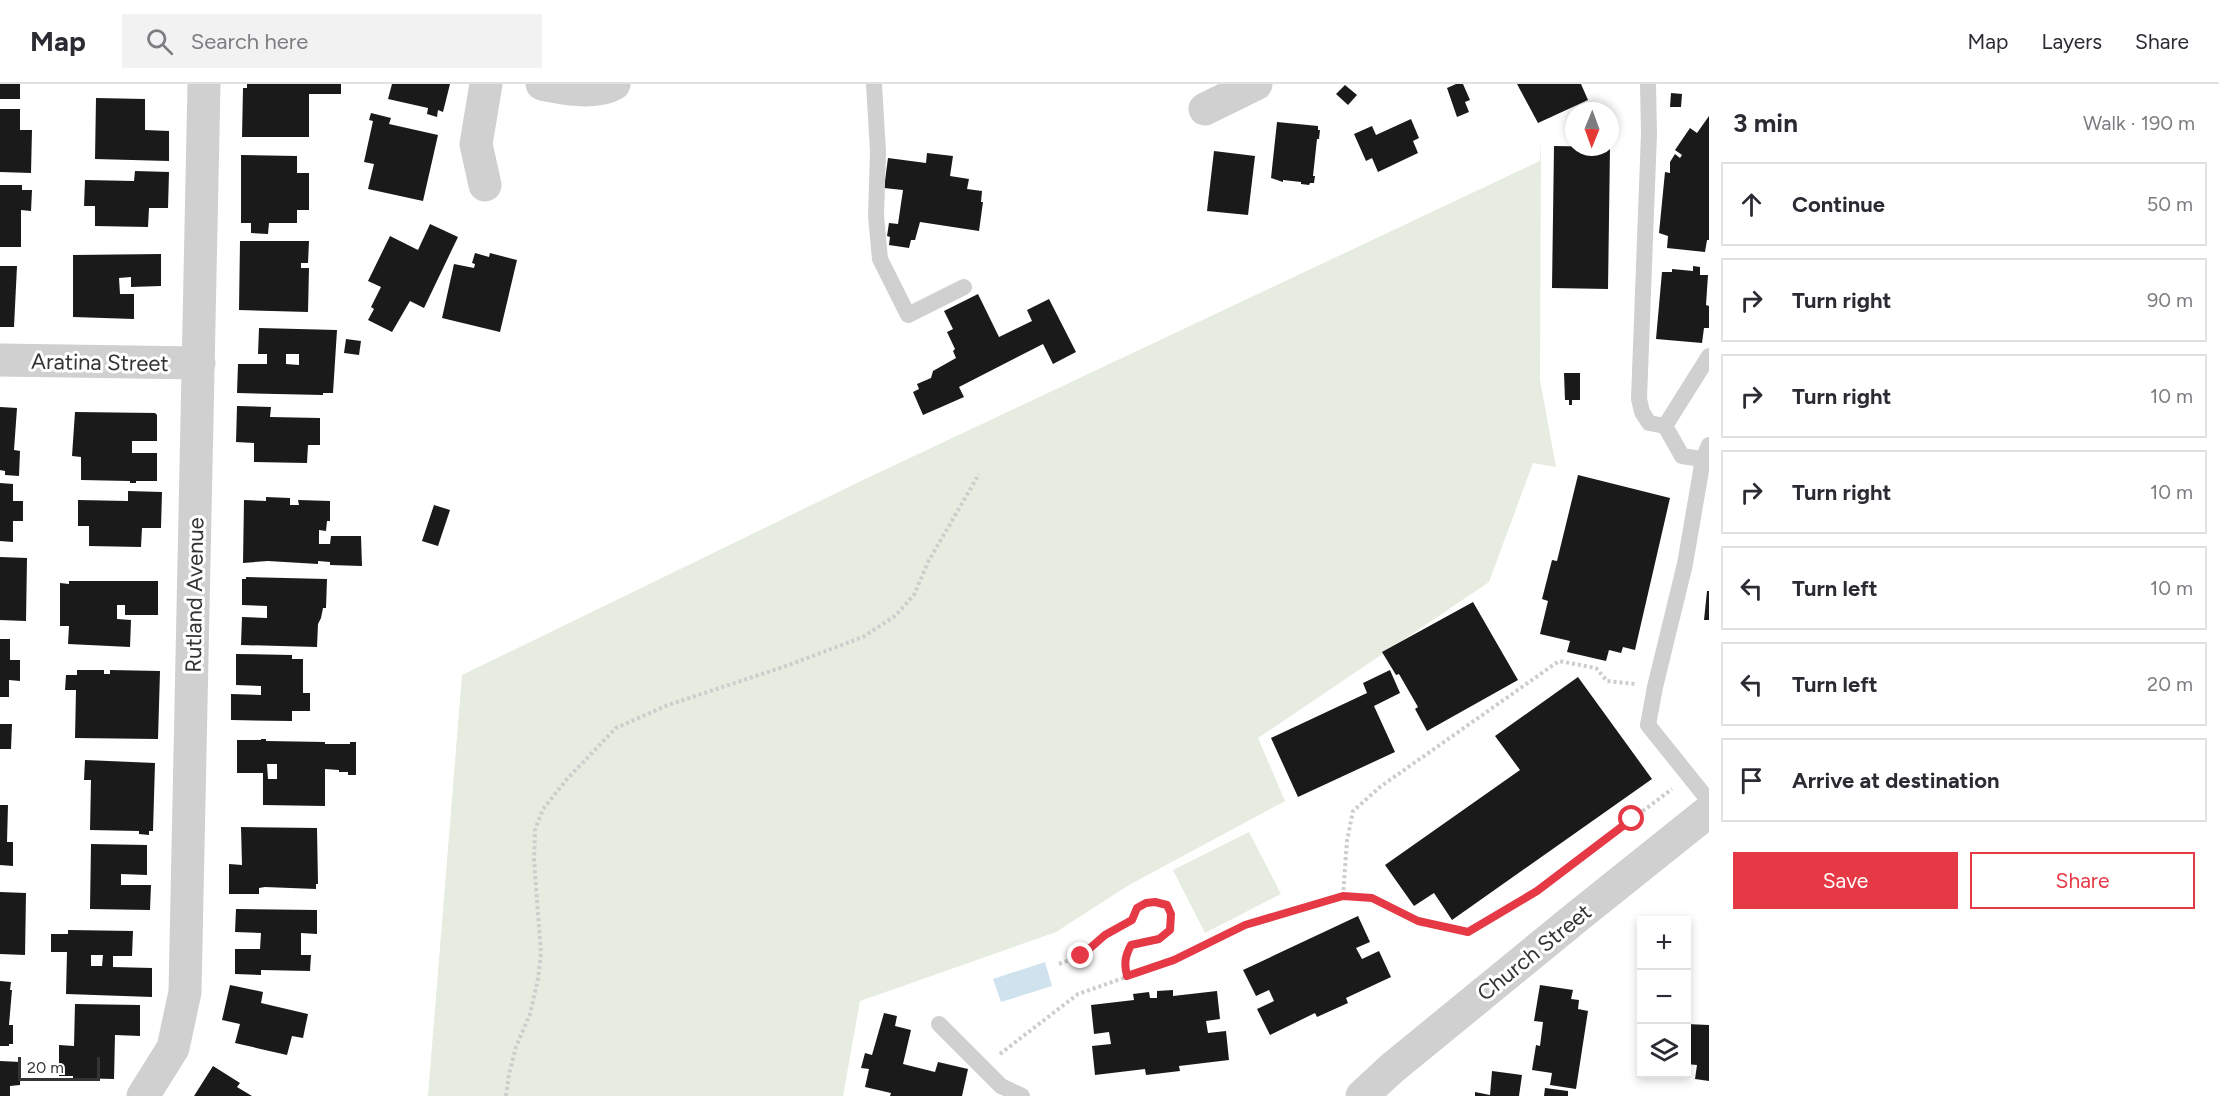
<!DOCTYPE html>
<meta charset="utf-8">
<style>
:root{--surface:#fff;--page:#f2f2f3;--text:#2b2b33;--muted:#7c7c81;--line:#e1e1e2;--accent:#e63946}
body{margin:0;font-family:Figtree,sans-serif;background:var(--page);color:var(--text)}
.controls{position:absolute;right:18px;bottom:18px;display:grid;overflow:hidden;border-radius:0px;box-shadow:0 3px 9px #0003}
.controls button{width:54px;height:54px;display:grid;place-items:center;padding:0;border:0;border-bottom:2px solid var(--line);background:var(--surface);color:var(--text);font:30px sans-serif}
.compass{position:absolute;left:1565px;top:18px;width:54px;height:54px;border-radius:50%;background:var(--surface);box-shadow:0 3px 9px #0003;rotate:181deg}
.scale{position:absolute;left:18px;bottom:15px;width:82px;box-sizing:border-box;padding-left:6px;border:3px solid #333;border-top:0;font-size:16px;line-height:21px;white-space:nowrap;color:#333;-webkit-text-stroke:4px #fff;paint-order:stroke}
.stop{position:absolute;width:18px;height:18px;margin:-14px;border:4px solid #e63946;border-radius:50%;background:#fff}
.stop.end{background:#e63946;border-color:#fff;box-shadow:0 2px 6px #0008}
.list{margin:0;padding:0;list-style:none}
h2{display:flex;justify-content:space-between;align-items:center;height:78px;margin:0;padding:0 24px;font-size:26px}
h2 small{font-size:20px;font-weight:400;color:var(--muted)}
.list li{display:grid;grid-template-columns:39px 1fr auto;gap:18px;align-items:center;box-sizing:border-box;height:84px;margin:0 12px 12px;padding:0 12px;border:2px solid var(--line);border-radius:0px}
.list b{display:block;font-size:22px;white-space:nowrap}
.list em{font-size:20px;font-style:normal;color:var(--muted)}
.actions{display:flex;gap:12px;padding:18px 24px}
.actions a{flex:1;padding:14px 0;border:2px solid var(--accent);border-radius:0px;text-align:center;font-size:21px;color:var(--accent)}
.actions .main{background:var(--accent);color:#fff}
.icon{flex:none;width:33px;height:33px;fill:none;stroke:currentColor;stroke-width:2;stroke-linecap:round;stroke-linejoin:round}
.map{position:relative;flex:none;width:1709px;height:1012px;overflow:hidden}
header{display:flex;align-items:center;gap:36px;box-sizing:border-box;height:84px;padding:0 30px;background:var(--surface);border-bottom:2px solid var(--line)}
header strong{font-size:28px}
nav{display:flex;gap:33px;margin-inline-start:auto;font-size:21px}
.search{width:420px;height:54px;background:var(--page);display:flex;align-items:center;gap:15px;box-sizing:border-box;padding:0 21px;border-radius:0px;color:var(--muted);font-size:22px}
main{display:flex}
aside{flex:1;background:var(--surface)}
.map>svg:first-child{display:block}
</style>
<header>
<strong>Map</strong>
<div class="search"><svg class="icon" aria-label="search" viewBox="0 0 24 24"><circle cx="10" cy="10" r="6"/><path d="M15 15l6 6"/></svg>Search here</div>
<nav><a>Map</a><a>Layers</a><a>Share</a></nav>
</header>
<main>
<div class="map">
<svg width="1709" height="1012" viewBox="0 0 1709 1012">
<rect width="100%" height="100%" fill="#fff"/>
<!-- green -->
<g fill="#e6ecdf">
<polygon points="1541,55 1540,296 1556,383 1533,379 1489,498 1258,654 1285,717 1129,801 1056,848 860,917 843,1012 428,1012 462,591 861,397 1540,77"/>
<polygon points="1249,748 1281,810 1205,849 1173,786"/>
</g>
<!-- water -->
<polygon fill="#cfe2ee" points="1045,878 1052,902 1001,918 993,895"/>
<!-- building -->
<g fill="#1a1a1a" fill-rule="evenodd">
<rect x="0" y="0" width="20" height="15"/>
<polygon points="247,0 341,0 341,10 309,10 309,53 242,53 243,4 247,4"/>
<polygon points="392,0 450,0 443,28 438,26 437,33 427,30 428,24 388,15"/>
<polygon points="1456,0 1463,0 1470,16 1465,18 1469,28 1457,33 1447,4"/>
<polygon points="1517,0 1581,0 1588,16 1538,39"/>
<polygon points="1345,1 1357,11 1348,21 1336,10"/>
<polygon points="1671,9 1682,10 1681,23 1670,23"/>
<polygon points="96,14 145,15 145,46 169,47 169,77 95,75"/>
<polygon points="0,25 20,25 20,46 32,46 31,89 0,88"/>
<polygon points="371,29 391,34 389,40 438,51 423,117 368,105 374,80 364,78 373,37 369,36"/>
<polygon points="1709,32 1709,156 1707,156 1705,168 1667,164 1668,152 1659,149 1665,88 1670,89 1670,78 1675,70 1680,74 1682,71 1675,66 1690,44 1697,49"/>
<polygon points="1411,35 1419,54 1413,57 1418,69 1378,88 1372,74 1366,77 1354,50 1372,42 1376,51"/>
<polygon points="1277,38 1318,42 1318,46 1320,46 1319,55 1317,55 1313,92 1315,92 1314,99 1310,99 1309,101 1301,100 1301,98 1283,96 1283,98 1271,94"/>
<polygon points="1554,62 1610,63 1608,205 1552,204"/>
<polygon points="1214,67 1255,72 1248,131 1207,127"/>
<polygon points="927,69 953,72 950,92 969,95 967,105 982,107 981,118 983,118 979,147 920,138 915,156 911,156 909,164 889,161 890,153 887,152 889,139 898,140 903,106 884,104 888,74 926,79"/>
<polygon points="241,71 297,72 297,89 309,89 309,126 297,126 297,139 269,139 268,150 251,149 251,139 241,139"/>
<polygon points="135,87 169,88 168,124 149,124 148,143 95,142 95,122 84,122 85,96 134,97"/>
<polygon points="0,101 22,101 22,106 32,106 31,127 21,126 21,163 0,163"/>
<polygon points="430,140 458,153 424,224 410,217 392,248 368,236 374,225 371,223 381,203 368,197 390,152 418,166"/>
<polygon points="240,157 309,157 308,179 301,179 301,184 309,184 308,228 239,226"/>
<polygon points="475,169 489,173 490,169 517,176 500,248 442,234 454,180 474,184 475,180 472,179"/>
<polygon points="161,170 161,202 131,203 131,193 119,194 120,210 134,210 134,235 73,233 73,171"/>
<polygon points="0,182 17,182 14,243 0,243"/>
<polygon points="1693,182 1700,183 1700,191 1708,191 1706,221 1709,222 1709,244 1704,244 1702,259 1656,255 1662,188 1672,188 1672,185 1693,187"/>
<polygon points="978,210 999,253 1032,237 1027,226 1049,215 1076,268 1053,280 1043,260 959,303 964,313 923,331 913,308 919,305 917,300 931,294 933,287 956,274 953,267 955,265 947,248 953,245 944,227"/>
<path d="M259,244L337,246L333,309H323V311L237,309L238,280H267V270H258ZM286,270H299V281L286,280Z"/>
<polygon points="346,255 361,257 359,271 344,269"/>
<polygon points="1564,289 1580,289 1580,316 1572,316 1572,321 1569,321 1569,316 1565,316"/>
<polygon points="237,322 271,323 270,333 320,334 320,361 308,361 307,379 254,378 254,359 236,358"/>
<polygon points="0,323 17,324 14,366 20,367 19,392 5,391 5,387 0,386"/>
<polygon points="75,328 155,329 157,331 157,357 132,357 132,369 157,369 157,397 136,397 136,399 130,399 130,397 81,396 81,373 72,372"/>
<polygon points="1578,391 1670,414 1635,566 1623,563 1621,569 1609,566 1606,577 1567,568 1570,557 1540,550 1548,517 1542,515 1552,476 1557,477"/>
<polygon points="0,399 13,400 13,417 23,417 23,437 13,437 13,458 0,457"/>
<polygon points="128,407 162,408 161,444 142,444 141,463 89,462 89,442 78,442 78,416 128,417"/>
<polygon points="266,413 290,414 290,421 299,421 298,416 330,417 330,437 327,437 326,447 319,446 319,460 330,460 331,452 361,452 362,482 330,481 330,478 318,477 318,480 268,477 243,479 244,416 266,417"/>
<polygon points="434,421 450,426 438,462 422,457"/>
<polygon points="0,473 27,474 26,537 0,536"/>
<polygon points="246,493 327,495 326,524 323,524 321,534 318,540 317,563 241,561 242,533 267,534 267,522 242,521 242,495 246,495"/>
<polygon points="69,497 158,497 158,531 125,531 125,521 117,521 117,535 131,536 130,563 68,560 69,542 60,542 60,499 69,500"/>
<polygon points="1707,507 1709,507 1709,536 1704,536"/>
<polygon points="1473,518 1518,596 1427,647 1415,625 1418,623 1399,590 1396,591 1382,568"/>
<polygon points="0,555 10,555 10,576 20,576 20,597 9,596 9,613 0,613"/>
<polygon points="236,570 292,571 292,575 303,575 303,609 310,609 310,627 292,627 292,637 231,636 231,610 261,611 261,602 236,601"/>
<polygon points="77,586 104,586 104,590 110,590 110,586 160,587 158,655 75,654 76,606 65,606 66,591 77,591"/>
<polygon points="1390,586 1400,609 1374,622 1395,668 1298,713 1271,654 1367,609 1363,599"/>
<polygon points="1578,593 1652,695 1452,836 1434,809 1414,822 1385,781 1520,686 1495,652"/>
<polygon points="0,640 12,640 11,665 0,665"/>
<path d="M261,655H266V657L325,658V660H350V658H356V691H348V688H339V686L325,685V722L263,721V689H237V656H261ZM267,680H277V695H268Z"/>
<polygon points="85,676 155,679 153,747 149,747 149,751 139,750 139,747 90,746 91,696 84,696"/>
<polygon points="0,721 8,721 7,758 13,758 13,782 0,781"/>
<polygon points="241,743 317,744 318,800 316,800 316,805 265,803 259,804 259,810 229,810 229,780 242,781"/>
<polygon points="91,760 147,761 147,791 121,790 121,801 151,801 150,826 90,825"/>
<polygon points="0,808 26,809 25,871 0,870"/>
<polygon points="236,825 317,826 317,850 301,849 301,871 311,871 310,887 261,886 261,891 235,890 235,865 260,865 261,849 235,848"/>
<polygon points="1358,832 1370,858 1356,864 1362,875 1379,867 1391,893 1346,914 1348,919 1317,933 1315,929 1270,951 1257,925 1274,917 1269,906 1256,912 1243,886"/>
<path d="M68,846L133,847L132,872H113V883L152,884V913L66,910L67,868H51V850H68ZM91,871H103L102,882H91Z"/>
<polygon points="0,897 11,898 10,906 12,906 9,941 13,941 13,960 9,960 9,962 0,962"/>
<polygon points="230,901 263,908 261,919 308,930 303,954 292,952 287,971 235,959 240,940 222,936"/>
<polygon points="1540,901 1573,906 1571,915 1579,916 1578,925 1588,927 1576,1005 1550,1001 1552,989 1532,986 1536,961 1540,962 1543,938 1534,937"/>
<polygon points="1173,906 1173,912 1217,907 1220,935 1206,937 1208,949 1226,947 1229,976 1179,982 1180,987 1146,991 1145,985 1095,991 1092,962 1111,960 1109,948 1094,950 1091,921 1134,916 1133,910 1149,908 1150,914 1157,914 1157,907"/>
<polygon points="75,920 140,921 140,952 115,951 114,995 73,994 73,992 59,992 59,961 74,962"/>
<polygon points="884,929 897,932 895,942 911,946 903,980 935,988 938,978 968,985 962,1012 890,1012 891,1009 865,1003 869,985 861,984 865,969 872,971"/>
<polygon points="1686,940 1709,941 1709,997 1695,995 1697,981 1686,980"/>
<polygon points="0,977 21,978 20,1001 10,1002 10,1012 0,1012"/>
<polygon points="213,982 240,999 237,1003 252,1012 194,1012"/>
<polygon points="1492,987 1522,991 1519,1012 1475,1012 1475,1008 1490,1011"/>
<polygon points="1545,1004 1568,1007 1568,1012 1544,1012"/>
</g>
<g fill="none" stroke-linecap="round" stroke-linejoin="round">
<!-- path -->
<g stroke="#cdcdcd" stroke-width="4" stroke-dasharray="3 3" stroke-linecap="butt">
<polyline points="1343,812 1347,757 1353,727 1380,703 1559,577 1596,584 1607,597 1635,600"/>
<path d="M1059,880L1081,872L1105,851L1133,836L1137,824L1147,819L1155,818L1167,821L1171,830L1170,846L1159,855L1131,861C1125,872 1124,880 1127,892"/>
<polyline points="1000,970 1078,910 1174,876 1245,841 1343,812 1372,814 1418,837 1468,848 1537,807 1672,705"/>
<polyline points="506,1012 509,990 516,963 530,930 538,895 541,869 534,776 535,746 543,725 567,695 616,644 668,621 786,582 863,553 895,532 914,511 928,478 979,390"/>
</g>
<!-- lane -->
<g stroke="#d0d0d0" stroke-width="16">
<polyline points="874,0 878,68 876,132 880,175 908,231 964,203"/>
<polyline points="1648,0 1649,49 1639,315 1642,328 1649,339 1665,342"/>
<polyline points="1709,272 1665,342 1682,372 1709,376"/>
<polyline points="1709,361 1703,375 1685,480 1655,603 1648,641 1709,717"/>
<polyline points="939,940 1001,1002 1022,1012"/>
</g>
<!-- street -->
<g stroke="#d0d0d0" stroke-width="33">
<path d="M542,0C561,4 596,11 614,0"/>
<polyline points="1205,25 1256,0"/>
<polyline points="485,101 476,60 486,0"/>
<polyline points="0,276 199,279"/>
<polyline points="143,1012 173,964 185,908 204,0"/>
<polyline points="1362,1012 1391,985 1578,832 1709,727"/>
</g>
</g>
<g fill="none" stroke-linecap="round" stroke-linejoin="round">
<!-- route -->
<path stroke="#e63946" stroke-width="8" d="M1081,872L1105,851L1132,836L1137,824L1146,819L1155,818L1167,821L1171,830L1170,846L1159,855L1131,861C1125,872 1124,880 1127,892L1174,876L1245,841L1343,812L1372,814L1418,837L1468,848L1537,807L1632,735"/>
</g>
<g text-anchor="middle" stroke-width="6" stroke-linejoin="round" paint-order="stroke">
<!-- street labels -->
<g font-size="22" fill="#333" stroke="#fff">
<text transform="translate(100 278) rotate(1)" y="8">Aratina Street</text>
<text transform="translate(194 511) rotate(-89)" y="8">Rutland Avenue</text>
<text transform="translate(1534 868) rotate(-39)" y="8">Church Street</text>
</g>
</g>
</svg>
<div class="controls">
<button>+</button>
<button>−</button>
<button><svg class="icon" aria-label="layers" viewBox="0 0 24 24"><path d="M12 4l9 5-9 5-9-5zM3 14l9 5 9-5"/></svg></button>
</div>
<svg class="compass" viewBox="-18 -18 36 36"><path d="M0-13l5 13h-10z" fill="#e53935"/><path d="M0 13l5-13h-10z" fill="#7c7c81"/></svg>
<div class="scale">20 m</div>
<div class="stop" style="left:1632px;top:735px"></div>
<div class="stop end" style="left:1081px;top:872px"></div>
</div>
<aside>
<h2>3 min<small>Walk · 190 m</small></h2>
<ul class="list">
<li><svg class="icon" aria-label="ahead" viewBox="0 0 24 24"><path d="M12 20V5M6 11l6-6 6 6"/></svg><div><b>Continue</b></div><em>50 m</em></li>
<li><svg class="icon" aria-label="right" viewBox="0 0 24 24"><path d="M7 20v-9h11M14 6l5 5-5 5"/></svg><div><b>Turn right</b></div><em>90 m</em></li>
<li><svg class="icon" aria-label="right" viewBox="0 0 24 24"><path d="M7 20v-9h11M14 6l5 5-5 5"/></svg><div><b>Turn right</b></div><em>10 m</em></li>
<li><svg class="icon" aria-label="right" viewBox="0 0 24 24"><path d="M7 20v-9h11M14 6l5 5-5 5"/></svg><div><b>Turn right</b></div><em>10 m</em></li>
<li><svg class="icon" aria-label="left" viewBox="0 0 24 24"><path d="M17 20v-9H6M10 6l-5 5 5 5"/></svg><div><b>Turn left</b></div><em>10 m</em></li>
<li><svg class="icon" aria-label="left" viewBox="0 0 24 24"><path d="M17 20v-9H6M10 6l-5 5 5 5"/></svg><div><b>Turn left</b></div><em>20 m</em></li>
<li><svg class="icon" aria-label="arrive" viewBox="0 0 24 24"><path d="M6 21V4h12l-3 4 3 4H6"/></svg><div><b>Arrive at destination</b></div></li>
</ul>
<div class="actions"><a class="main">Save</a><a>Share</a></div>
</aside>
</main>
